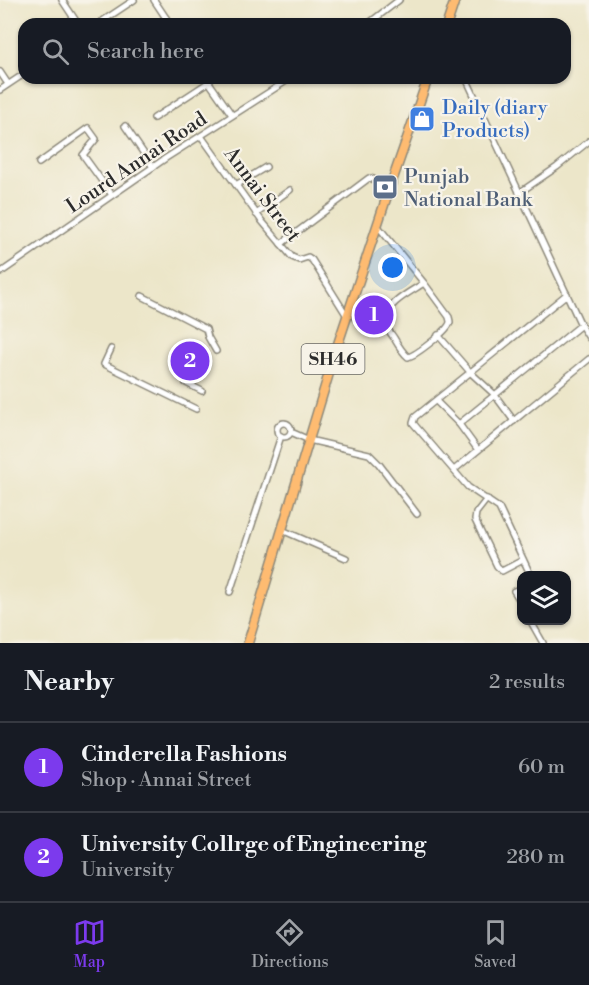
<!DOCTYPE html>
<meta charset="utf-8">
<style>
:root{--surface:#171b24;--page:#242831;--text:#f1f3f6;--muted:#9ea1a6;--line:#363941;--accent:#7c3aed}
body{margin:0;font-family:"Libre Bodoni",serif;background:var(--page);color:var(--text)}
.controls{position:absolute;right:18px;bottom:18px;display:grid;overflow:hidden;border-radius:12px;box-shadow:0 2px 4px #0004}
.controls button{width:54px;height:54px;display:grid;place-items:center;padding:0;border:0;border-bottom:2px solid var(--line);background:var(--surface);color:var(--text);font:30px sans-serif}
.you{position:absolute;left:393px;top:268px;width:21px;height:21px;margin:-15px;border:4px solid #fff;border-radius:50%;background:#1a73e8;box-shadow:0 0 0 9px #1a73e833}
.badge{display:grid;place-items:center;width:39px;height:39px;border-radius:50%;background:var(--accent);color:#fff;font-size:20px;font-weight:700}
.pin{position:absolute;translate:-50% -50%;border:3px solid #fff;box-shadow:0 2px 6px #0006}
.list{margin:0;padding:0;list-style:none}
h2{display:flex;justify-content:space-between;align-items:center;height:78px;margin:0;padding:0 24px;font-size:26px}
h2 small{font-size:20px;font-weight:400;color:var(--muted)}
.list li{display:grid;grid-template-columns:39px 1fr auto;gap:18px;align-items:center;box-sizing:border-box;height:90px;padding:0 24px;border-top:2px solid var(--line)}
.list b{display:block;font-size:22px;white-space:nowrap}
.list p{margin:0;font-size:20px;white-space:nowrap;color:var(--muted)}
.list em{font-size:20px;font-style:normal;color:var(--muted)}
.icon{flex:none;width:33px;height:33px;fill:none;stroke:currentColor;stroke-width:2;stroke-linecap:round;stroke-linejoin:round}
.map{position:relative;flex:none;width:589px;height:643px;overflow:hidden}
.search{position:absolute;background:var(--surface);box-shadow:0 2px 4px #0004;left:18px;right:18px;top:18px;height:66px;display:flex;align-items:center;gap:15px;box-sizing:border-box;padding:0 21px;border-radius:18px;color:var(--muted);font-size:22px}
.sheet{height:258px;background:var(--surface)}
nav{display:flex;justify-content:space-around;align-items:center;box-sizing:border-box;height:84px;border-top:2px solid var(--line);background:var(--surface);font-size:16px;color:var(--muted)}
nav a{display:grid;justify-items:center;gap:3px}
nav .on{color:var(--accent)}
.map>svg:first-child{display:block}
</style>
<div class="map">
<svg width="589" height="643" viewBox="0 0 589 643">
<rect width="100%" height="100%" fill="#f7f3e8"/>
<filter id="ink" filterUnits="userSpaceOnUse"><feTurbulence type="fractalNoise" baseFrequency=".0167" numOctaves="2"/><feDisplacementMap in="SourceGraphic" scale="12" xChannelSelector="R" yChannelSelector="G"/><feConvolveMatrix kernelMatrix="1 2 1 2 8 2 1 2 1" color-interpolation-filters="sRGB"/></filter>
<filter id="wash" filterUnits="userSpaceOnUse"><feTurbulence type="fractalNoise" baseFrequency=".008" numOctaves="4" result="noise"/><feDisplacementMap in="SourceGraphic" scale="24" xChannelSelector="R" yChannelSelector="G"/><feGaussianBlur stdDeviation="1.35" result="paint"/><feColorMatrix in="noise" values="0 0 0 0 0 0 0 0 0 0 0 0 0 0 0 0 0 1.4 0 .05"/><feComposite in="paint" operator="in"/></filter>
<g filter="url(#wash)">
<rect width="100%" height="100%" fill="#ece6c9"/>
</g>
<g filter="url(#ink)">
<g fill="none" stroke-linecap="round" stroke-linejoin="round">
<!-- minor casing -->
<g stroke="#8c887a" stroke-width="8">
<g id="minor">
<polyline points="62,0 78,24"/>
<polyline points="154,0 170,24"/>
<polyline points="98,24 134,0"/>
<polyline points="158,24 166,18"/>
<polyline points="368,24 399,0"/>
<polyline points="0,72 8,84"/>
<polyline points="206,78 232,115"/>
<polyline points="466,78 581,325 589,338"/>
<polyline points="0,90 24,74"/>
<polyline points="154,118 209,82"/>
<polyline points="125,126 153,167"/>
<polyline points="201,136 261,220 292,257 299,260 308,257 312,260 347,316"/>
<polyline points="39,163 88,128 96,139 83,155 112,195"/>
<polyline points="236,185 266,167"/>
<polyline points="519,193 557,167 589,141"/>
<polyline points="256,214 290,190"/>
<path d="M377,225L424,283L449,317C449,318 450,320 450,322C449,330 416,355 408,357C402,352 398,345 394,338C391,333 385,327 385,322C384,304 412,291 424,283"/>
<polyline points="281,244 369,178 373,179 388,193"/>
<polyline points="0,273 166,158 291,78"/>
<polyline points="142,296 206,329 208,337 216,351"/>
<polyline points="438,335 471,373 494,394 514,421"/>
<polyline points="111,349 104,364 196,409"/>
<polyline points="186,383 202,391"/>
<polyline points="436,401 459,424 478,450"/>
<circle cx="284" cy="430" r="7"/>
<polyline points="459,424 581,325"/>
<polyline points="291,432 309,440 369,454 379,464 417,514"/>
<polyline points="454,470 589,359"/>
<polyline points="487,499 476,513 475,520 497,566 502,571 523,560"/>
<polyline points="282,530 346,558"/>
<polyline points="531,576 499,508 468,487 413,423 415,417 567,294"/>
<polyline points="522,588 514,591 522,604"/>
<polyline points="230,592 281,436"/>
<polyline points="530,620 543,643"/>
</g>
</g>
<!-- primary casing -->
<g stroke="#8c887a" stroke-width="11">
<g id="primary">
<polyline points="447,24 455,0"/>
<polyline points="248,643 336,350 388,193 428,78"/>
</g>
</g>
<!-- minor -->
<use href="#minor" stroke="#fff" stroke-width="5"/>
<!-- primary -->
<use href="#primary" stroke="#febb71" stroke-width="8"/>
</g>
</g>
<!-- icons -->
<defs>
<g id="shop-square" transform="scale(1.35)"><rect x="-9" y="-9" width="18" height="18" rx="4" fill="#3f7fe0" stroke="#f7f3e8"/><path d="M-5-2.5h2.3a2.7 3.5 0 0 1 5.4 0H5L5.5 6h-11ZM-1.5-2.5h3a1.5 2.3 0 0 0-3 0Z" fill="#fff"/></g>
<g id="bank-square" transform="scale(1.35)"><rect x="-9" y="-9" width="18" height="18" rx="4" fill="#5c6f8a" stroke="#f7f3e8"/><path d="M-6-4H6V4H-6ZM0-2.3a2.3 2.3 0 1 0 0 4.6a2.3 2.3 0 1 0 0-4.6Z" fill="#fff"/></g>
</defs>
<g fill-rule="evenodd">
<use href="#shop-square" x="422" y="119"/>
<use href="#bank-square" x="385" y="187"/>
</g>
<g text-anchor="middle" stroke-width="4.5" stroke-linejoin="round" paint-order="stroke">
<!-- shield labels -->
<rect fill="#f7f3e8" stroke="#686764" stroke-width="1.5" x="301.5" y="344" width="63" height="30" rx="4.5"/>
<g font-size="18" font-weight="bold" fill="#2b2b2b">
<text x="333" y="365">SH46</text>
</g>
<!-- shop labels -->
<g font-size="20" fill="#366cbe" stroke="#f7f3e8" text-anchor="start">
<text x="442" y="114">Daily (diary<tspan x="442" dy="23">Products)</tspan></text>
</g>
<!-- street labels -->
<g font-size="20" fill="#2b2b2b" stroke="#f7f3e8">
<text transform="translate(136 162) rotate(-34)" y="7">Lourd Annai Road</text>
<text transform="translate(263 194) rotate(53)" y="7">Annai Street</text>
</g>
<!-- service labels -->
<g font-size="20" fill="#4e5e75" stroke="#f7f3e8" text-anchor="start">
<text x="404" y="183">Punjab<tspan x="404" dy="23">National Bank</tspan></text>
</g>
</g>
</svg>
<div class="controls">
<button><svg class="icon" aria-label="layers" viewBox="0 0 24 24"><path d="M12 4l9 5-9 5-9-5zM3 14l9 5 9-5"/></svg></button>
</div>
<div class="you"></div>
<div class="pin badge" style="left:374px;top:315px">1</div>
<div class="pin badge" style="left:190px;top:361px">2</div>
<div class="search"><svg class="icon" aria-label="search" viewBox="0 0 24 24"><circle cx="10" cy="10" r="6"/><path d="M15 15l6 6"/></svg>Search here</div>
</div>
<section class="sheet">
<h2>Nearby<small>2 results</small></h2>
<ul class="list">
<li><span class="badge">1</span><div><b>Cinderella Fashions</b><p>Shop · Annai Street</p></div><em>60 m</em></li>
<li><span class="badge">2</span><div><b>University Collrge of Engineering</b><p>University</p></div><em>280 m</em></li>
</ul>
</section>
<nav>
<a class="on"><svg class="icon" aria-label="map" viewBox="0 0 24 24"><path d="M3 6l6-2 6 2 6-2v14l-6 2-6-2-6 2zM9 4v14M15 6v14"/></svg>Map</a>
<a><svg class="icon" aria-label="directions" viewBox="0 0 24 24"><path d="M12 3l9 9-9 9-9-9zM9 14v-3h6M13 9l2 2-2 2"/></svg>Directions</a>
<a><svg class="icon" aria-label="saved" viewBox="0 0 24 24"><path d="M7 4h10v16l-5-4-5 4z"/></svg>Saved</a>
</nav>
